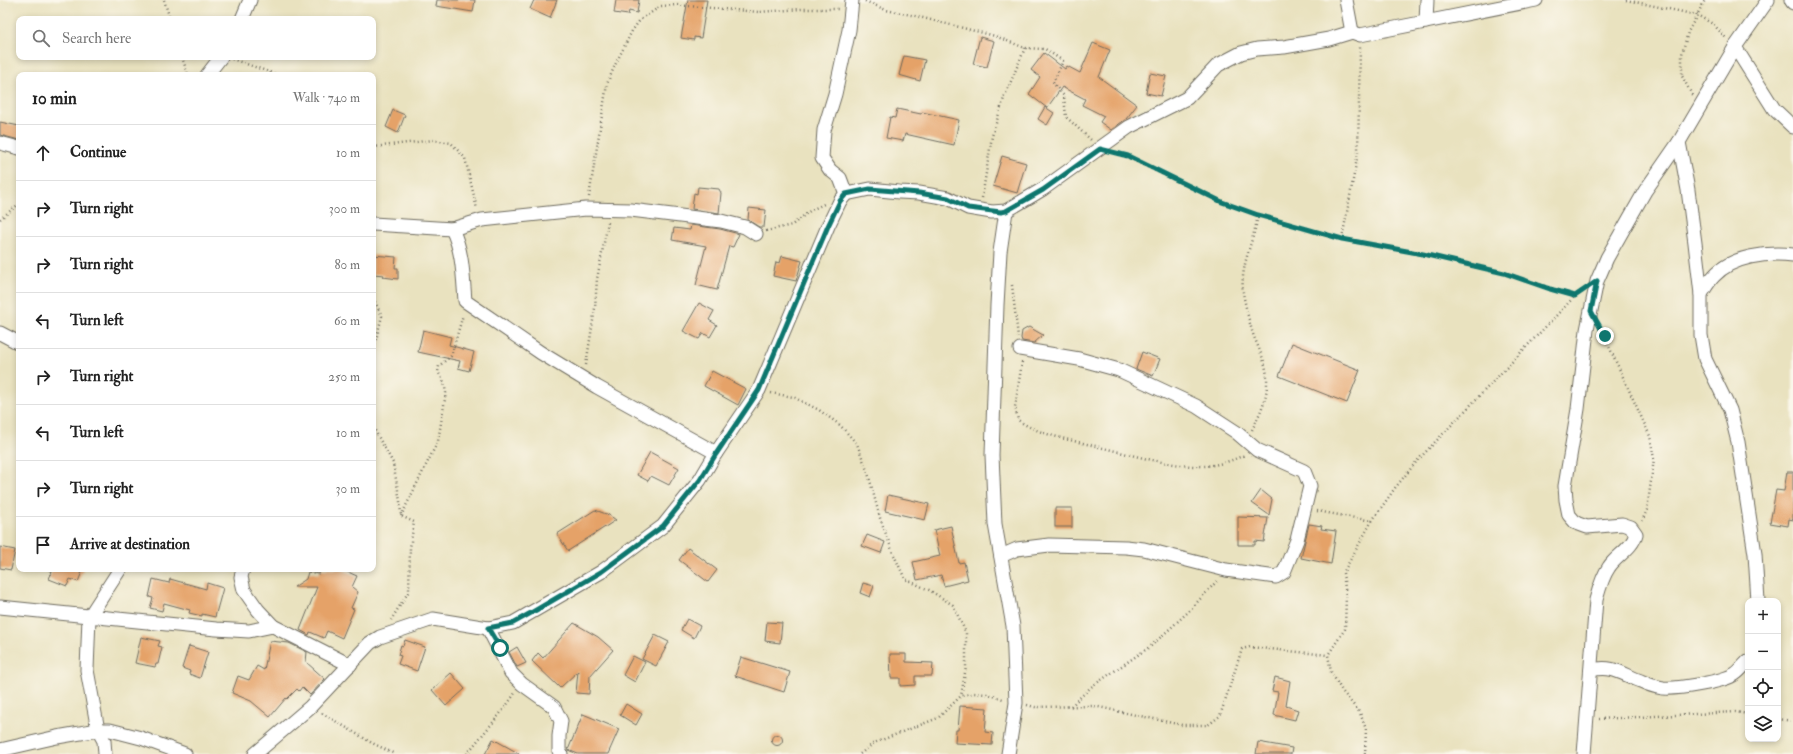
<!DOCTYPE html>
<meta charset="utf-8">
<style>
:root{--surface:#fff;--page:#f2f2f2;--text:#222;--muted:#767676;--line:#e0e0e0}
body{margin:0;font-family:"IM FELL Double Pica",serif;background:var(--page);color:var(--text)}
.controls{position:absolute;right:12px;bottom:12px;display:grid;overflow:hidden;border-radius:8px;box-shadow:0 2px 6px #0003}
.controls button{width:36px;height:36px;display:grid;place-items:center;padding:0;border:0;border-bottom:1px solid var(--line);background:var(--surface);color:var(--text);font:20px sans-serif}
.stop{position:absolute;width:12px;height:12px;margin:-9px;border:3px solid #0f766e;border-radius:50%;background:#fff}
.stop.end{background:#0f766e;border-color:#fff;box-shadow:0 1px 4px #0008}
.list{margin:0;padding:0;list-style:none}
h2{display:flex;justify-content:space-between;align-items:center;height:52px;margin:0;padding:0 16px;font-size:17px}
h2 small{font-size:13px;font-weight:400;color:var(--muted)}
.list li{display:grid;grid-template-columns:26px 1fr auto;gap:12px;align-items:center;box-sizing:border-box;height:56px;padding:0 16px;border-top:1px solid var(--line)}
.list b{display:block;font-size:15px;white-space:nowrap}
.list em{font-size:13px;font-style:normal;color:var(--muted)}
.icon{flex:none;width:22px;height:22px;fill:none;stroke:currentColor;stroke-width:2;stroke-linecap:round;stroke-linejoin:round}
.map{position:relative;flex:none;width:1793px;height:754px;overflow:hidden}
.search{position:absolute;background:var(--surface);box-shadow:0 2px 6px #0003;left:16px;top:16px;width:360px;height:44px;display:flex;align-items:center;gap:10px;box-sizing:border-box;padding:0 14px;border-radius:8px;color:var(--muted);font-size:15px}
.panel{position:absolute;background:var(--surface);box-shadow:0 2px 6px #0003;left:16px;top:72px;width:360px;height:500px;border-radius:8px}
.map>svg:first-child{display:block}
</style>
<div class="map">
<svg width="1793" height="754" viewBox="0 0 1793 754">
<rect width="100%" height="100%" fill="#fbf7ec"/>
<filter id="ink" filterUnits="userSpaceOnUse"><feTurbulence type="fractalNoise" baseFrequency=".025" numOctaves="2"/><feDisplacementMap in="SourceGraphic" scale="8" xChannelSelector="R" yChannelSelector="G"/><feConvolveMatrix kernelMatrix="1 2 1 2 8 2 1 2 1" color-interpolation-filters="sRGB"/></filter>
<filter id="wash" filterUnits="userSpaceOnUse"><feTurbulence type="fractalNoise" baseFrequency=".012" numOctaves="4" result="noise"/><feDisplacementMap in="SourceGraphic" scale="16" xChannelSelector="R" yChannelSelector="G"/><feGaussianBlur stdDeviation="0.9" result="paint"/><feColorMatrix in="noise" values="0 0 0 0 0 0 0 0 0 0 0 0 0 0 0 0 0 1.4 0 .05"/><feComposite in="paint" operator="in"/></filter>
<g filter="url(#wash)">
<rect width="100%" height="100%" fill="#e9e2bf"/>
<g id="blocks">
<!-- building -->
<g fill="#e5a268">
<polygon points="437,0 475,0 473,12 436,6"/>
<polygon points="534,0 557,0 550,18 530,9"/>
<polygon points="616,0 639,0 637,13 629,11 628,15 614,13"/>
<polygon points="688,0 707,0 701,38 694,37 694,40 681,38"/>
<polygon points="980,37 994,41 987,67 973,64"/>
<polygon points="1093,43 1110,50 1099,77 1137,105 1126,119 1111,130 1100,122 1104,116 1082,105 1085,99 1062,87 1047,108 1029,94 1040,77 1031,70 1044,53 1065,69 1067,66 1080,73"/>
<polygon points="904,56 925,60 920,81 899,75"/>
<polygon points="1150,73 1166,76 1161,96 1146,93"/>
<polygon points="1045,107 1054,113 1047,125 1038,119"/>
<polygon points="897,109 921,114 922,112 959,120 954,145 905,134 903,141 886,138 890,117 895,118"/>
<polygon points="393,110 405,115 398,133 386,127"/>
<polygon points="0,122 19,126 19,140 0,135"/>
<polygon points="1002,156 1026,163 1017,193 993,186"/>
<polygon points="698,187 719,189 721,193 719,213 692,209 694,193 697,194"/>
<polygon points="749,208 766,210 764,227 759,227 748,220"/>
<polygon points="691,225 720,229 739,234 733,247 729,246 717,290 696,285 706,246 672,240 674,228 690,230"/>
<polygon points="373,255 396,257 395,268 398,268 398,279 383,277 384,275 373,274"/>
<polygon points="782,256 802,261 796,281 773,276 776,262 780,263"/>
<polygon points="699,303 714,311 709,320 717,325 710,337 703,333 699,339 683,331"/>
<polygon points="1029,327 1043,335 1034,343 1022,341 1021,338 1022,331"/>
<polygon points="423,330 451,337 449,345 474,352 469,371 458,368 460,361 418,352"/>
<polygon points="1292,343 1360,370 1347,403 1279,376"/>
<polygon points="1142,352 1160,359 1153,376 1136,369"/>
<polygon points="712,371 746,389 738,405 704,386"/>
<polygon points="650,452 679,468 669,485 651,476 648,481 637,475"/>
<polygon points="1787,472 1793,472 1793,520 1789,519 1788,526 1770,523 1776,490 1784,491"/>
<polygon points="1261,490 1272,499 1269,515 1252,503"/>
<polygon points="888,495 929,504 925,520 885,511"/>
<rect x="1055" y="508" width="17" height="19"/>
<polygon points="595,510 609,515 616,520 568,551 557,534"/>
<polygon points="1238,517 1268,518 1264,542 1255,541 1255,545 1238,545"/>
<polygon points="1309,524 1322,526 1321,529 1336,531 1331,564 1301,558"/>
<polygon points="951,526 959,563 964,562 968,580 944,586 941,575 917,580 913,562 940,556 934,530"/>
<polygon points="867,535 885,542 881,553 862,546"/>
<polygon points="0,547 15,550 11,570 0,568"/>
<polygon points="688,548 717,570 708,582 679,560"/>
<polygon points="46,569 83,569 78,582 70,579 67,586 49,579 52,571"/>
<polygon points="321,569 341,569 357,576 352,587 358,592 351,608 354,609 342,638 327,631 324,638 310,632 309,635 300,630 317,587 294,587 306,579 308,572 319,574"/>
<polygon points="153,579 169,583 170,579 206,589 207,583 223,588 215,617 202,614 202,616 189,613 190,610 164,603 162,611 150,608 153,598 149,597"/>
<polygon points="863,583 874,586 870,597 860,593"/>
<polygon points="687,619 700,626 694,638 681,630"/>
<polygon points="767,622 782,623 780,643 765,641"/>
<polygon points="574,623 598,637 613,650 590,676 589,694 576,693 578,671 560,688 532,661 538,653 543,658"/>
<polygon points="655,635 669,642 656,666 642,659"/>
<polygon points="141,637 160,641 158,646 162,647 158,664 156,664 155,667 135,663"/>
<polygon points="405,640 425,647 417,671 398,664 401,656 398,655 401,645 403,646"/>
<polygon points="270,641 289,643 307,652 306,662 325,679 310,695 302,687 299,691 297,689 287,699 286,698 270,717 251,701 232,693 238,676 249,680 257,666 264,670"/>
<polygon points="189,646 208,652 200,678 189,674 190,671 182,668"/>
<polygon points="517,647 526,663 517,667 509,652"/>
<polygon points="890,654 906,654 906,662 933,663 932,676 915,676 915,685 900,686 900,678 891,678"/>
<polygon points="633,656 645,662 635,682 623,675"/>
<polygon points="741,657 790,672 784,692 735,676"/>
<polygon points="451,673 465,689 446,706 432,690"/>
<polygon points="1275,677 1290,681 1286,706 1298,710 1295,720 1274,715 1278,692 1272,691"/>
<polygon points="626,704 642,714 636,725 620,715"/>
<polygon points="960,706 987,708 985,732 993,733 992,745 955,743 956,730 958,730"/>
<polygon points="583,714 619,729 608,754 578,754 568,750"/>
<circle cx="777" cy="740" r="5.5"/>
<polygon points="493,739 520,754 485,754"/>
<polygon points="1258,742 1292,748 1291,754 1256,754"/>
</g>
</g>
</g>
<g filter="url(#ink)">
<use href="#blocks" fill-opacity="0" stroke="#6e6b5f" stroke-width="1"/>
<g fill="none" stroke-linecap="round" stroke-linejoin="round">
<!-- minor casing -->
<g stroke="#6e6b5f" stroke-width="15">
<g id="minor">
<polyline points="1346,0 1352,32"/>
<polyline points="1791,0 1793,3"/>
<polyline points="242,19 250,0"/>
<polyline points="1426,22 1427,0"/>
<polyline points="1735,47 1774,109 1793,127"/>
<polyline points="207,75 221,57"/>
<polyline points="1679,142 1688,190 1695,243 1701,294 1701,335 1705,359 1730,410 1738,442 1755,554 1758,601"/>
<polyline points="0,143 19,148"/>
<polyline points="846,194 840,178 830,170 822,158 824,130 835,94 849,30 852,0"/>
<polyline points="1006,211 1000,252 997,305 992,455 995,524 1013,626 1016,703 1008,754"/>
<path d="M373,224L452,229C463,252 463,276 465,301L541,353L597,387L716,453"/>
<polyline points="452,229 482,220 586,209 631,210 721,221 745,227 756,234"/>
<path d="M1701,294C1705,288 1709,281 1714,276C1732,256 1767,252 1793,255"/>
<polyline points="0,333 19,343"/>
<polyline points="1001,556 1017,549 1049,545 1126,547 1144,549 1226,570 1276,577 1284,572 1297,540 1310,486 1304,471 1257,450 1236,432 1196,406 1119,370 1079,359 1020,349"/>
<polyline points="243,569 241,577 244,590 258,610 273,626 350,665"/>
<polyline points="0,607 216,629 249,631 273,626"/>
<polyline points="488,628 511,673 522,684 554,707 561,721 559,736 559,751 561,754"/>
<path d="M1591,670C1615,665 1621,674 1643,682C1649,685 1657,687 1663,688C1678,689 1723,682 1735,674C1740,671 1744,665 1748,661"/>
<polyline points="0,750 57,737 98,730 110,730 141,738 185,754"/>
<polyline points="105,754 104,741 98,730 87,670 89,617 120,569"/>
<polyline points="255,754 310,707 370,643 380,637 433,619 488,628 513,623 601,572 663,526 700,480 716,453 759,390 828,226 840,201 846,194 870,189 899,192 919,193 948,198 968,208 992,212 1006,211 1043,189 1129,127 1187,98 1218,65 1241,53 1257,49 1284,47 1329,39 1352,32 1360,35 1536,0"/>
<path d="M1584,754L1596,600C1599,589 1602,577 1609,567C1617,555 1632,549 1636,534L1631,527L1622,524L1587,527L1576,523L1569,515L1566,500L1565,486L1578,409L1587,330L1597,281L1607,258L1645,191L1679,142L1735,47L1768,0"/>
</g>
</g>
<!-- path -->
<g stroke="#6e6b5f" stroke-width="2.5" stroke-dasharray="1 3" stroke-linecap="butt">
<polyline points="164,0 170,19"/>
<polyline points="1626,0 1697,15 1713,24 1726,38"/>
<polyline points="865,1 886,10 911,15 995,36 1025,48 1045,49 1063,61 1053,83 1064,96 1066,117 1091,140"/>
<polyline points="182,57 188,75"/>
<polyline points="232,59 278,75"/>
<polyline points="1692,95 1682,76 1682,54 1688,32 1705,0"/>
<polyline points="373,147 434,140 451,143 465,158 477,209"/>
<polyline points="1114,153 1127,157 1222,202 1258,215 1342,239 1423,254 1504,273 1575,296 1582,291"/>
<polyline points="589,197 607,84 615,65 632,31 640,20 661,6 676,5 759,12 802,9 839,9"/>
<polyline points="982,198 992,136 1004,98 1025,48"/>
<polyline points="0,219 19,204"/>
<polyline points="766,231 792,225 811,210 824,204"/>
<polyline points="1342,239 1358,153 1360,47"/>
<polyline points="1012,285 1018,337"/>
<polyline points="373,298 382,316 373,351"/>
<polyline points="1601,329 1650,436 1654,459 1647,510 1642,521"/>
<path d="M1022,362L1015,407L1018,420C1040,436 1073,440 1099,447C1129,454 1161,464 1192,466C1214,467 1225,463 1245,455"/>
<polyline points="586,365 595,308 597,279 608,222"/>
<polyline points="771,393 793,397 819,410 840,425 857,444 868,473 880,518 893,553 905,579 929,590 953,605 966,633 966,667 961,696"/>
<polyline points="373,427 393,463 400,501 401,516 414,522 410,548 409,591 391,620"/>
<path d="M1252,430C1259,415 1267,400 1267,383C1268,365 1259,350 1253,334C1249,321 1245,305 1243,292C1240,265 1254,241 1258,215"/>
<polyline points="1317,511 1372,521 1395,488 1417,461 1575,296"/>
<polyline points="401,516 438,441 446,393 444,382 438,372 439,366 451,356 463,315"/>
<polyline points="1027,705 1035,707 1094,706 1182,725 1208,725 1220,716 1242,649 1250,647 1328,655"/>
<polyline points="1071,706 1091,687 1151,646 1187,613 1217,581"/>
<polyline points="322,713 372,743 395,754"/>
<polyline points="1599,719 1735,712 1748,714"/>
<polyline points="1778,719 1793,721"/>
<path d="M467,754C483,733 501,715 515,693"/>
<polyline points="860,754 874,743 938,718 961,696 973,693 987,694 1003,699"/>
<polyline points="1365,754 1366,729 1360,713 1342,691 1331,672 1328,655 1345,629 1346,596 1343,573 1372,521"/>
</g>
<!-- minor -->
<use href="#minor" stroke="#fff" stroke-width="13"/>
</g>
</g>
<g fill="none" stroke-linecap="round" stroke-linejoin="round" filter="url(#ink)">
<!-- route -->
<polyline stroke="#0f766e" stroke-width="5" points="500,648 488,628 513,623 531,613 601,572 663,526 700,480 716,454 759,390 828,226 840,201 846,194 870,189 919,193 948,198 968,208 1001,212 1006,211 1043,190 1100,149 1128,156 1222,202 1258,215 1342,239 1423,254 1504,273 1550,289 1575,296 1597,281 1591,311 1605,336"/>
</g>
</svg>
<div class="controls">
<button>+</button>
<button>−</button>
<button><svg class="icon" aria-label="locate" viewBox="0 0 24 24"><circle cx="12" cy="12" r="6"/><path d="M12 2v4M12 18v4M2 12h4M18 12h4"/></svg></button>
<button><svg class="icon" aria-label="layers" viewBox="0 0 24 24"><path d="M12 4l9 5-9 5-9-5zM3 14l9 5 9-5"/></svg></button>
</div>
<div class="stop" style="left:500px;top:648px"></div>
<div class="stop end" style="left:1605px;top:336px"></div>
<div class="search"><svg class="icon" aria-label="search" viewBox="0 0 24 24"><circle cx="10" cy="10" r="6"/><path d="M15 15l6 6"/></svg>Search here</div>
<section class="panel">
<h2>10 min<small>Walk · 740 m</small></h2>
<ul class="list">
<li><svg class="icon" aria-label="ahead" viewBox="0 0 24 24"><path d="M12 20V5M6 11l6-6 6 6"/></svg><div><b>Continue</b></div><em>10 m</em></li>
<li><svg class="icon" aria-label="right" viewBox="0 0 24 24"><path d="M7 20v-9h11M14 6l5 5-5 5"/></svg><div><b>Turn right</b></div><em>300 m</em></li>
<li><svg class="icon" aria-label="right" viewBox="0 0 24 24"><path d="M7 20v-9h11M14 6l5 5-5 5"/></svg><div><b>Turn right</b></div><em>80 m</em></li>
<li><svg class="icon" aria-label="left" viewBox="0 0 24 24"><path d="M17 20v-9H6M10 6l-5 5 5 5"/></svg><div><b>Turn left</b></div><em>60 m</em></li>
<li><svg class="icon" aria-label="right" viewBox="0 0 24 24"><path d="M7 20v-9h11M14 6l5 5-5 5"/></svg><div><b>Turn right</b></div><em>250 m</em></li>
<li><svg class="icon" aria-label="left" viewBox="0 0 24 24"><path d="M17 20v-9H6M10 6l-5 5 5 5"/></svg><div><b>Turn left</b></div><em>10 m</em></li>
<li><svg class="icon" aria-label="right" viewBox="0 0 24 24"><path d="M7 20v-9h11M14 6l5 5-5 5"/></svg><div><b>Turn right</b></div><em>30 m</em></li>
<li><svg class="icon" aria-label="arrive" viewBox="0 0 24 24"><path d="M6 21V4h12l-3 4 3 4H6"/></svg><div><b>Arrive at destination</b></div></li>
</ul>
</section>
</div>
